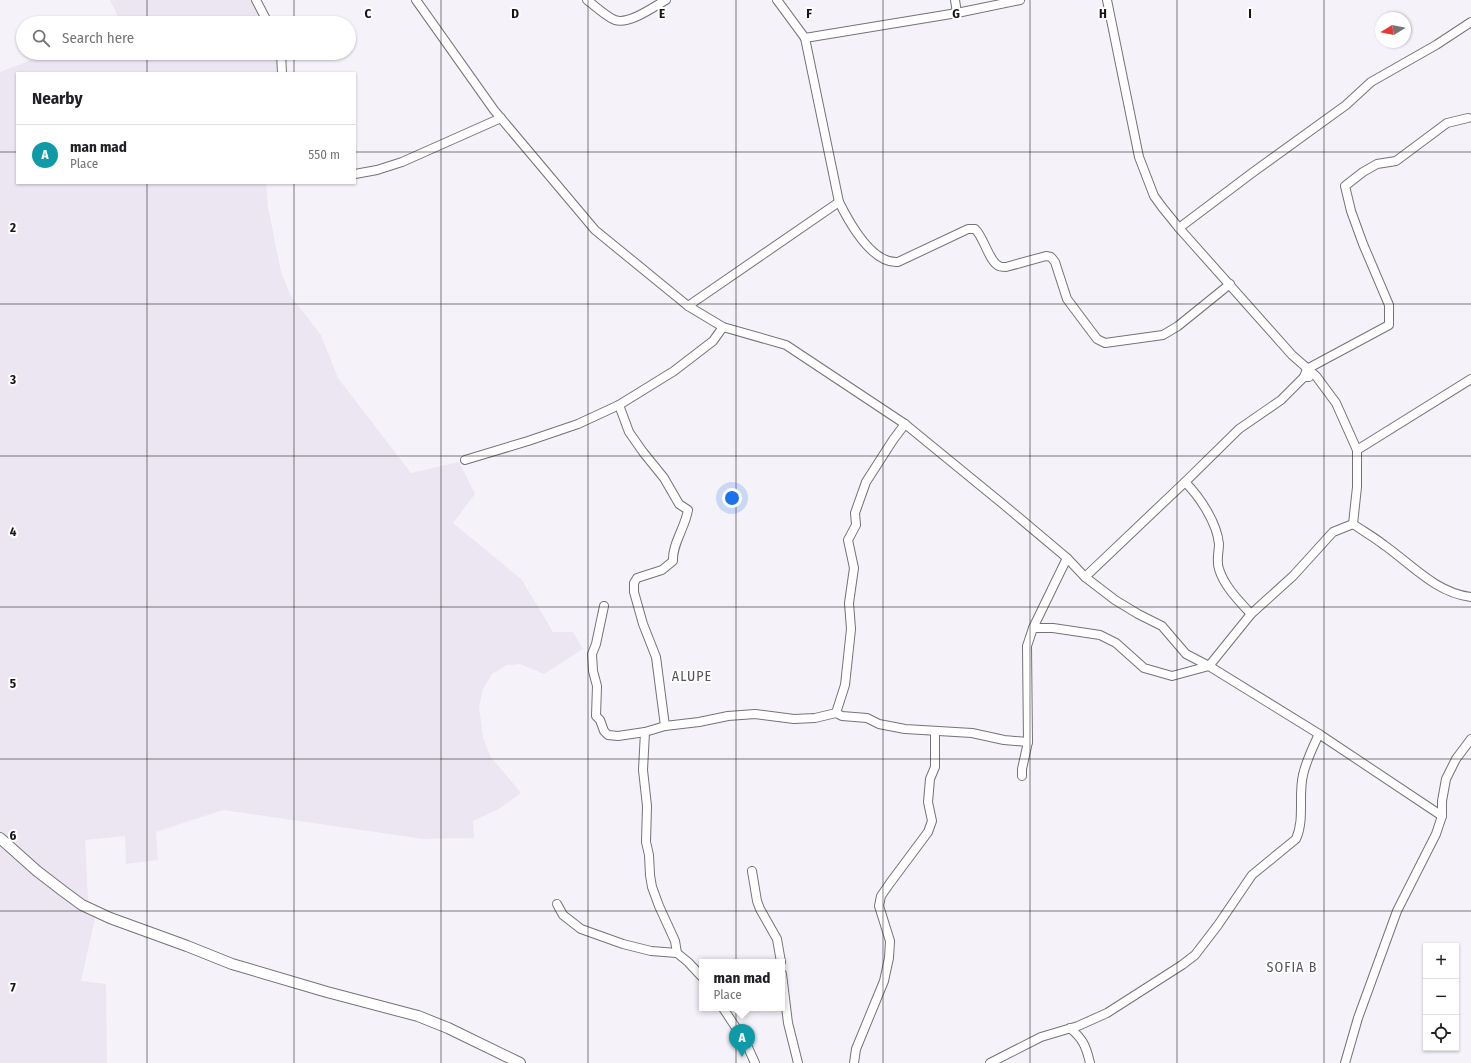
<!DOCTYPE html>
<meta charset="utf-8">
<style>
:root{--surface:#fff;--page:#f2f2f2;--text:#202124;--muted:#757577;--line:#e0e0e0;--accent:#2563eb}
body{margin:0;font-family:"Fira Sans Condensed",sans-serif;background:var(--page);color:var(--text)}
.controls{position:absolute;right:12px;bottom:12px;display:grid;overflow:hidden;border-radius:0px;box-shadow:0 1px 3px #0004}
.controls button{width:36px;height:36px;display:grid;place-items:center;padding:0;border:0;border-bottom:1px solid var(--line);background:var(--surface);color:var(--text);font:20px sans-serif}
.compass{position:absolute;left:1375px;top:12px;width:36px;height:36px;border-radius:50%;background:var(--surface);box-shadow:0 1px 3px #0004;rotate:260deg}
.you{position:absolute;left:732px;top:498px;width:14px;height:14px;margin:-10px;border:3px solid #fff;border-radius:50%;background:#1a73e8;box-shadow:0 0 0 6px #1a73e833}
.badge{display:grid;place-items:center;width:26px;height:26px;border-radius:50%;background:var(--accent);color:#fff;font-size:13px;font-weight:700}
.pin{position:absolute;translate:-50% -33px;filter:drop-shadow(0 1px 2px #0008)}
.pin::after{content:'';position:absolute;top:21px;width:14px;height:12px;background:inherit;clip-path:polygon(0 0,100% 0,50% 100%)}
.popup{position:absolute;left:699px;top:959px;width:86px;height:52px;box-sizing:border-box;display:grid;place-content:center;border-radius:0px;background:var(--surface);filter:drop-shadow(0 1px 3px #0005);font-size:13px;white-space:nowrap;color:var(--muted)}
.popup b{font-size:15px;color:var(--text)}
.popup::after{content:'';position:absolute;left:50%;top:100%;margin-left:-8px;border:8px solid transparent;border-top-color:var(--surface)}
.list{margin:0;padding:0;list-style:none}
h2{display:flex;justify-content:space-between;align-items:center;height:52px;margin:0;padding:0 16px;font-size:17px}
h2 small{font-size:13px;font-weight:400;color:var(--muted)}
.list li{display:grid;grid-template-columns:26px 1fr auto;gap:12px;align-items:center;box-sizing:border-box;height:60px;padding:0 16px;border-top:1px solid var(--line)}
.list b{display:block;font-size:15px;white-space:nowrap}
.list p{margin:0;font-size:13px;white-space:nowrap;color:var(--muted)}
.list em{font-size:13px;font-style:normal;color:var(--muted)}
.icon{flex:none;width:22px;height:22px;fill:none;stroke:currentColor;stroke-width:2;stroke-linecap:round;stroke-linejoin:round}
.map{position:relative;flex:none;width:1471px;height:1063px;overflow:hidden}
.search{position:absolute;background:var(--surface);box-shadow:0 1px 3px #0004;left:16px;top:16px;width:340px;height:44px;display:flex;align-items:center;gap:10px;box-sizing:border-box;padding:0 14px;border-radius:22px;color:var(--muted);font-size:15px}
.panel{position:absolute;background:var(--surface);box-shadow:0 1px 3px #0004;left:16px;top:72px;width:340px;height:112px;border-radius:0px}
.map>svg:first-child{display:block}
</style>
<div class="map">
<svg width="1471" height="1063" viewBox="0 0 1471 1063">
<rect width="100%" height="100%" fill="#f5f2f9"/>
<!-- built -->
<g fill="#ece6f3">
<polygon points="110,0 253,0 264,23 121,23"/>
<polygon points="49,53 276,53 279,73 17,73 17,183 266,183 268,207 281,272 291,296 321,335 338,378 411,473 459,462 475,494 453,523 522,580 553,632 573,632 583,649 544,674 520,664 507,665 492,674 483,689 479,707 483,737 490,756 521,793 499,809 473,821 474,838 424,839 223,810 156,832 158,860 126,864 125,836 85,840 88,899 95,918 81,981 106,984 107,1063 0,1063 0,72"/>
</g>
<g fill="none" stroke-linecap="round" stroke-linejoin="round">
<!-- minor casing -->
<g stroke="#757278" stroke-width="10">
<g id="minor">
<polyline points="256,0 268,23"/>
<polyline points="416,0 494,110 595,230 688,306 723,327 786,345 905,424 1004,505 1067,558 1085,577 1115,600 1138,614 1162,626 1186,654 1209,666 1319,734 1442,816"/>
<path d="M587,0C594,5 607,17 615,20C629,25 653,7 666,0"/>
<polyline points="777,0 805,38 957,13 1020,0"/>
<polyline points="955,0 957,13"/>
<path d="M1107,0L1139,157L1154,196L1162,207L1179,228L1292,355L1316,376L1336,403L1357,450V487L1353,524C1363,531 1374,537 1384,545C1411,564 1436,593 1471,597"/>
<path d="M805,38L839,202C849,222 872,264 898,262L968,229H975C984,237 989,262 999,266C1000,267 1005,267 1006,267L1046,256L1051,257L1055,262L1067,299L1097,339L1105,343L1163,335L1178,326L1230,284"/>
<polyline points="281,53 282,73"/>
<polyline points="355,174 377,170 402,162 501,118"/>
<polyline points="1179,228 1252,173 1346,105 1371,82 1436,45 1471,22"/>
<polyline points="688,306 839,202"/>
<polyline points="1304,377 1307,369 1389,325 1389,305 1363,244 1351,211 1345,186 1363,172 1377,164 1396,161 1447,123 1468,118"/>
<path d="M619,405L629,432L643,452L664,478L679,504L688,510C685,528 672,544 673,561L662,570L637,578L634,583V592L643,624L656,657L665,726"/>
<polyline points="1357,450 1471,379"/>
<polyline points="465,460 528,441 578,424 619,405 674,371 713,341 723,327"/>
<path d="M1185,482C1200,497 1217,523 1219,544C1219,552 1216,561 1219,569C1224,586 1239,601 1251,614"/>
<polyline points="1085,577 1185,482 1239,429 1281,400 1304,377 1309,377"/>
<polyline points="604,606 596,644 592,654 593,671 597,686 596,716 600,720 604,731 608,735 618,736 645,732 665,726 699,722 728,716 755,714 794,719 815,718 836,713 842,716 867,718 879,724 905,729 972,733 1004,740 1028,742"/>
<polyline points="1033,628 1053,628 1100,635 1116,643 1144,668 1172,676 1209,666 1251,614 1293,576 1333,532 1353,524"/>
<polyline points="836,713 845,685 851,629 849,603 854,568 848,540 856,525 855,513 866,482 893,440 905,424"/>
<polyline points="645,732 643,770 647,806 646,842 649,855 650,875 652,887 659,906 675,941 677,953"/>
<polyline points="1022,776 1022,769 1028,742 1027,646 1033,628 1067,558"/>
<polyline points="752,871 757,901 760,909 777,939 781,962"/>
<polyline points="557,904 563,915 581,929 623,944 651,951 677,953 688,962 702,977"/>
<polyline points="782,974 788,1023 798,1063"/>
<polyline points="723,1008 746,1043 755,1063"/>
<path d="M1070,1028C1083,1039 1086,1046 1090,1063"/>
<polyline points="854,1063 856,1049 884,981 889,958 890,941 879,906 881,896 890,883 928,832 932,821 928,802 930,779 935,767 935,732"/>
<path d="M990,1063L1041,1037L1078,1026L1107,1013L1182,965L1195,955L1218,925L1252,875L1296,839C1305,819 1298,796 1303,775C1306,761 1313,747 1319,734"/>
<polyline points="1345,1063 1358,1018 1397,911 1436,834 1442,816 1442,801 1446,779 1456,759 1471,739"/>
</g>
</g>
<!-- tertiary casing -->
<g stroke="#757278" stroke-width="12">
<polyline id="tertiary" points="0,838 37,871 63,891 82,905 110,918 187,946 232,964 327,992 418,1016 448,1028 520,1063"/>
</g>
<!-- minor -->
<use href="#minor" stroke="#fff" stroke-width="8"/>
<!-- tertiary -->
<use href="#tertiary" stroke="#fff" stroke-width="10"/>
</g>
<!-- grid -->
<path fill="none" stroke="#161517" stroke-width="1" stroke-opacity="0.55" d="M147,0V23M294,0V23M441,0V1063M588,0V1063M736,0V1063M883,0V1063M1030,0V1063M1177,0V1063M1324,0V1063M147,53V73M294,53V73M0,152H17M355,152H1471M147,183V1063M294,183V1063M0,304H1471M0,456H1471M0,607H1471M0,759H1471M0,911H1471"/>
<g text-anchor="middle" stroke-width="4" stroke-linejoin="round" paint-order="stroke">
<!-- quarter labels -->
<g font-size="14" letter-spacing="1" fill="#565459" stroke="#fff">
<text x="692" y="681">ALUPE</text>
<text x="1292" y="972">SOFIA B</text>
</g>
</g>
<g font-size="13" text-anchor="middle" font-weight="bold" fill="#161517" stroke="#fff" stroke-width="4" stroke-linejoin="round" paint-order="stroke">
<text x="368" y="18">C</text>
<text x="515" y="18">D</text>
<text x="662" y="18">E</text>
<text x="809" y="18">F</text>
<text x="956" y="18">G</text>
<text x="1103" y="18">H</text>
<text x="1250" y="18">I</text>
<text x="13" y="232">2</text>
<text x="13" y="384">3</text>
<text x="13" y="536">4</text>
<text x="13" y="688">5</text>
<text x="13" y="840">6</text>
<text x="13" y="992">7</text>
</g>
</svg>
<div class="controls">
<button>+</button>
<button>−</button>
<button><svg class="icon" aria-label="locate" viewBox="0 0 24 24"><circle cx="12" cy="12" r="6"/><path d="M12 2v4M12 18v4M2 12h4M18 12h4"/></svg></button>
</div>
<svg class="compass" viewBox="-18 -18 36 36"><path d="M0-13l5 13h-10z" fill="#e53935"/><path d="M0 13l5-13h-10z" fill="#757577"/></svg>
<div class="you"></div>
<div class="pin badge" style="left:742px;top:1057px;background:#0f9aa8">A</div>
<div class="popup"><b>man mad</b>Place</div>
<div class="search"><svg class="icon" aria-label="search" viewBox="0 0 24 24"><circle cx="10" cy="10" r="6"/><path d="M15 15l6 6"/></svg>Search here</div>
<section class="panel">
<h2>Nearby<small></small></h2>
<ul class="list">
<li><span class="badge" style="background:#0f9aa8">A</span><div><b>man mad</b><p>Place</p></div><em>550 m</em></li>
</ul>
</section>
</div>
